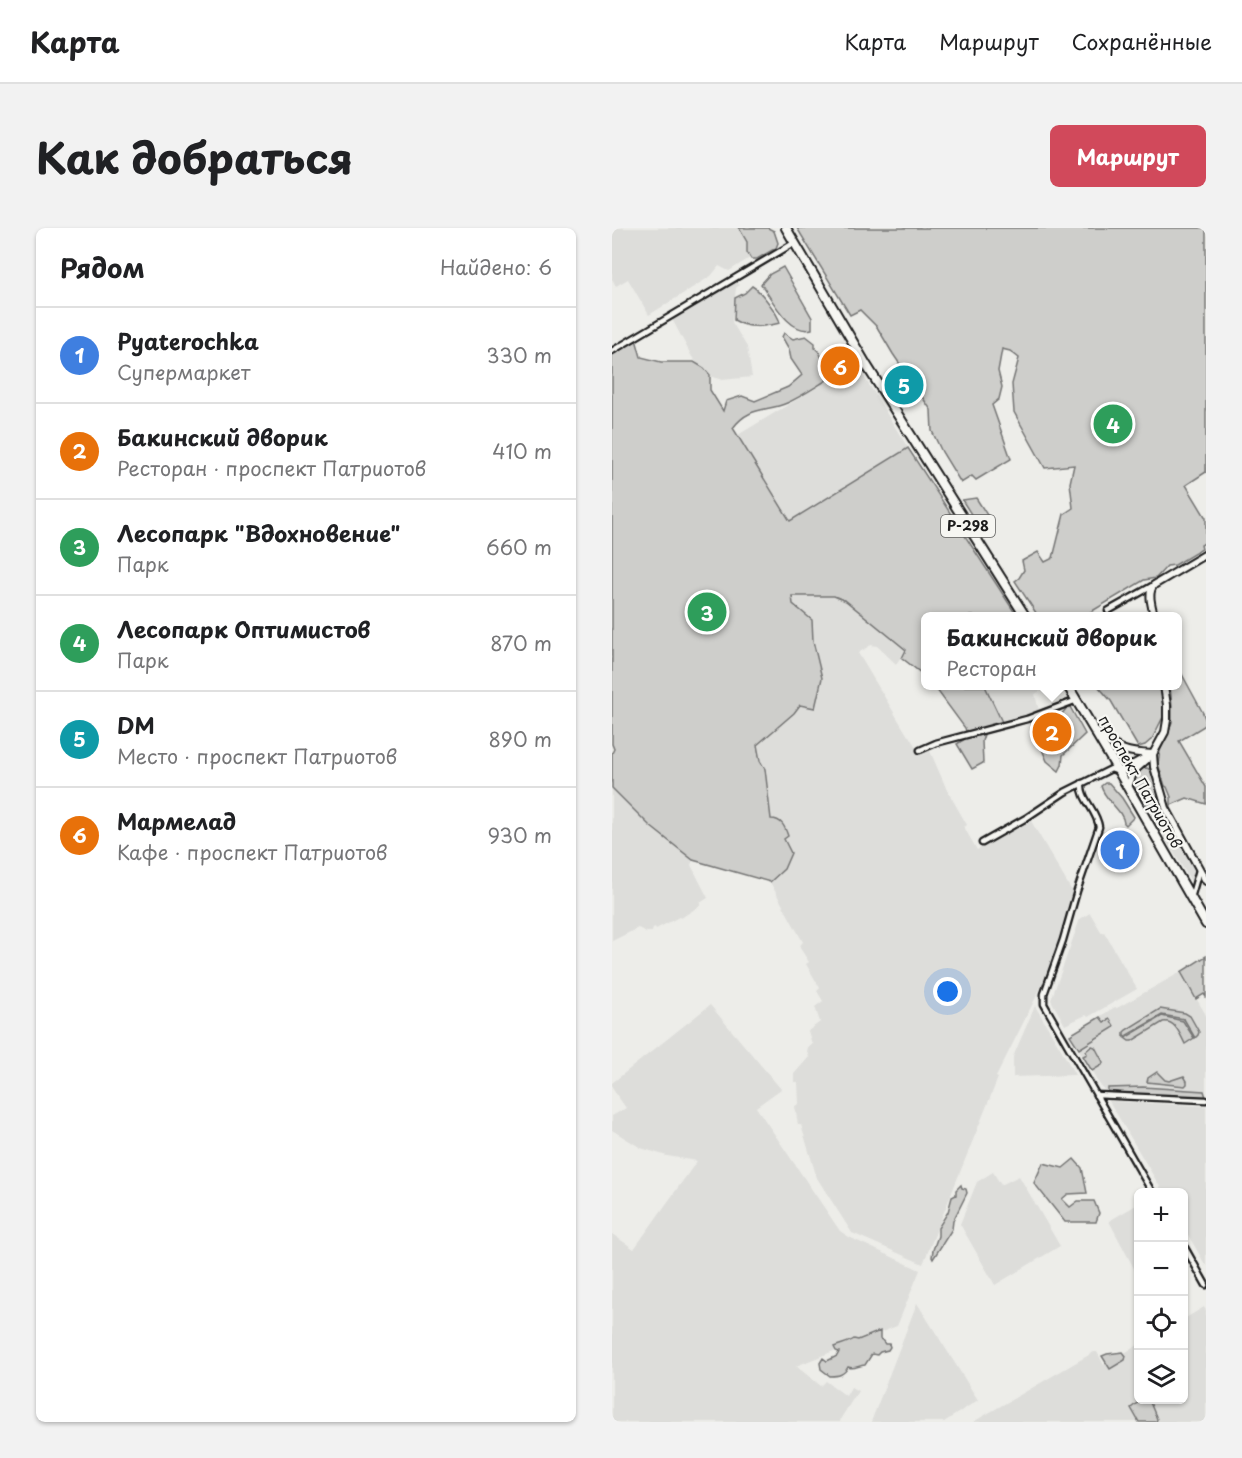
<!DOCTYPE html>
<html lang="ru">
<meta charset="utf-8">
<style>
:root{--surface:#fff;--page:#f2f2f2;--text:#202124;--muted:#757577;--line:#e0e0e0;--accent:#d1495b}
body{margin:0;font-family:"Playpen Sans",sans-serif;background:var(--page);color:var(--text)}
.controls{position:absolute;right:18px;bottom:18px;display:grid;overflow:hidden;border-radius:9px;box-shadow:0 2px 4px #0004}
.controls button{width:54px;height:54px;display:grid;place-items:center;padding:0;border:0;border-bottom:2px solid var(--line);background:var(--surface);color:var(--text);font:30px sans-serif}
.you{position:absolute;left:336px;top:764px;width:21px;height:21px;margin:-15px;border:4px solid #fff;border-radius:50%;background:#1a73e8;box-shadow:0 0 0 9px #1a73e833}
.badge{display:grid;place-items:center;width:39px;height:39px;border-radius:50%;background:var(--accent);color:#fff;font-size:20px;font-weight:700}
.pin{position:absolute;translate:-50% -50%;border:3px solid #fff;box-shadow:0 2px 6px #0006}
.popup{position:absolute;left:309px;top:384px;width:261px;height:78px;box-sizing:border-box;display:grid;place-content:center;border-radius:9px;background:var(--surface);filter:drop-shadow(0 2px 4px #0005);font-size:20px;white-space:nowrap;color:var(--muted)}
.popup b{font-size:22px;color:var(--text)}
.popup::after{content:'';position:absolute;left:50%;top:100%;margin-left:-12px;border:12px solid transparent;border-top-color:var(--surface)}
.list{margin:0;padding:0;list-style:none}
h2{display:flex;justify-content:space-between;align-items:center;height:78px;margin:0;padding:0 24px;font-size:26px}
h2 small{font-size:20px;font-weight:400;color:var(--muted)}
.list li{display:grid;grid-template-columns:39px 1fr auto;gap:18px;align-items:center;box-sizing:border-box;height:96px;padding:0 24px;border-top:2px solid var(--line)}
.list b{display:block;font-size:22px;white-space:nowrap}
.list p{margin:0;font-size:20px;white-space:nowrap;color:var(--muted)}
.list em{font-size:20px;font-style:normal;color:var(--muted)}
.icon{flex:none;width:33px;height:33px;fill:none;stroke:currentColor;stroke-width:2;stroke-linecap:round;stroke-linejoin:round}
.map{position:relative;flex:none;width:594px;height:1194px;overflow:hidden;border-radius:9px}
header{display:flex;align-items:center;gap:36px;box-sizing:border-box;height:84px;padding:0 30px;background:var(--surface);border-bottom:2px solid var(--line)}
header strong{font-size:28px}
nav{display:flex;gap:33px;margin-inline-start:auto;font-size:21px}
.intro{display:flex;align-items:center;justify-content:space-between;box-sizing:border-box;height:144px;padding:0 36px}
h1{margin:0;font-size:42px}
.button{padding:15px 27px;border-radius:9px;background:var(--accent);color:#fff;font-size:21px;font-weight:700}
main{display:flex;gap:36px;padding:0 36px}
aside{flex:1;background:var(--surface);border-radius:9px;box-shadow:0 2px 4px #0004}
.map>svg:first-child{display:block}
</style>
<header>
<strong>Карта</strong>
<nav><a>Карта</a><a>Маршрут</a><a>Сохранённые</a></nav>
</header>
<div class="intro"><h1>Как добраться</h1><a class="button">Маршрут</a></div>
<main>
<aside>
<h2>Рядом<small>Найдено: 6</small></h2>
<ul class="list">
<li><span class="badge" style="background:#3f7fe0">1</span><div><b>Pyaterochka</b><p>Супермаркет</p></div><em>330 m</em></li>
<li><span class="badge" style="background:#e8710a">2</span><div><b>Бакинский дворик</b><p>Ресторан · проспект Патриотов</p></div><em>410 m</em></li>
<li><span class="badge" style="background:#2e9e5b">3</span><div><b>Лесопарк &quot;Вдохновение&quot;</b><p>Парк</p></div><em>660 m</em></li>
<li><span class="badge" style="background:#2e9e5b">4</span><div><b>Лесопарк Оптимистов</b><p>Парк</p></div><em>870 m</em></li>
<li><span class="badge" style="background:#0f9aa8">5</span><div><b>DM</b><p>Место · проспект Патриотов</p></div><em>890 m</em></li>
<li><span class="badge" style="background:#e8710a">6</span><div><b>Мармелад</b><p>Кафе · проспект Патриотов</p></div><em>930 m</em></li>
</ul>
</aside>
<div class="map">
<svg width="594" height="1194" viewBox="0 0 594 1194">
<rect width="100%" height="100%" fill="#edede9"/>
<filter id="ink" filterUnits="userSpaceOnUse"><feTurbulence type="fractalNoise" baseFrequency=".0167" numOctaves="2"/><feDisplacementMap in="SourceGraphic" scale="12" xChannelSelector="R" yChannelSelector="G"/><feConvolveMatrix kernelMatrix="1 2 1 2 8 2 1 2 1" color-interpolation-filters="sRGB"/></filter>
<g filter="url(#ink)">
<!-- built -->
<g fill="#ddddda">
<polygon points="0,0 135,0 144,26 117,43 107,38 99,48 37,87 16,51 4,58 0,51"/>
<polygon points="123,53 127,57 124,60 120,94 135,119 140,149 110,152 95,147 80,129 60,91"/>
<polygon points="251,147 296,220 178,293 126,207 222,149 225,149 229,154 231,155"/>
<polygon points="180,368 222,368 234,373 294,422 284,436 265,418 259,417 246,425 296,508 297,508 309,527 318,523 335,562 355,597 352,599 365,622 419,593 461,665 436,745 384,849 386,850 311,1036 240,1005 205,950 189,897 186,897 183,878 187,876 186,854 182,854 182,846 197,829 195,824 196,819 200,816 196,803 208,794 203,779 211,773 205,763 208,760 194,736 197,734 188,720 189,716 191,714 158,654 172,641 159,592 153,541 148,533 145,517 182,485 188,477 203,479 200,392 180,376"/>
<polygon points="373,458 426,458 428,463 423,466 427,483 387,496 371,459"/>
<polygon points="0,560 38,598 81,632 79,637 96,670 88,675 89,677 69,690 67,689 44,701 43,699 41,700 40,704 34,704 26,700 0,713"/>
<polygon points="547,567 551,579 585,640 580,655 533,577"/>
<polygon points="478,685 490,705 492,704 525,761 476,789 474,787 453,797 439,772 468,691"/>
<polygon points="569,744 594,787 594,869 493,863 485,853 482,848 483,846 480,843 458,807 503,779 505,780"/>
<polygon points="98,777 169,861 144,879 228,1003 237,1009 308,1042 285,1098 184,1138 209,1158 214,1153 234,1168 239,1159 246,1163 229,1190 228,1194 0,1194 0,1006 22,1021 85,933 55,928 29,920 0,902 0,888 14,880 0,860 0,855"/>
<polygon points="423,778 450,823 463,847 401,849 401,829"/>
<polygon points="497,873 594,878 594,1038 572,1000 572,964 551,964"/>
<polygon points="381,944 389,957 407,948 448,1018 383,1057 348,996 365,954"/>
<polygon points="526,976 526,1048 497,993"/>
<polygon points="305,1075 366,1172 332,1194 259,1194"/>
<polygon points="592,1079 594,1083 594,1194 361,1194 482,1124 485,1124 492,1137 526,1117 526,1172 572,1172 572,1091"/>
</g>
<!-- green -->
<g fill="#cececb" stroke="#757574" stroke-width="1.5">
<polygon points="127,0 156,0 162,3 166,15 164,20 145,31 139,31 135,24 135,14"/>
<polygon points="185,0 594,0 594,244 574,257 594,290 594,314 589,317 590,321 563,337 555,338 544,350 532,352 472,388 426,388 403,353 407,350 412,342 410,333 426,324 433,334 441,330 452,286 461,280 458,255 462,237 433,240 402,184 400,156 407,130 398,123 390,121 386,143 390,159 387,171 380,177 399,231 364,252 360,248 349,255 330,224 320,203 319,182 281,126 265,99 248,82 238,87"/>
<path d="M171,39L200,90V101C177,107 160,71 149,56L158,46Z"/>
<path d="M140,58C149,63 166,86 168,95C151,99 137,101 122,92L123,70L133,65Z"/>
<path d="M172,105L181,111L194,108L203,115V120L207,124L220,149C206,157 191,168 175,175C154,184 137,178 121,200L178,293L296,220L405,388H314V449L290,430L294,422L234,373L222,368H180L181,376L200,392L201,413L210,450L203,480L188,477L182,485L145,517L148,533L153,541L159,591C170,591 173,599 176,608L172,611L179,625L172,641L158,654L81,632L38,598L0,560V525L2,521L0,516V124L24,111L29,129L49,134H82L92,140L98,147V162L111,183L114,173L130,168L143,173L176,159L190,147L179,131L177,121L170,109Z"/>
<polygon points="364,270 377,290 371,305 350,272"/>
<polygon points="566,439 591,485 594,493 592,498 567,513 594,559 594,576 575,570 559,577 559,569 555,559 553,558 546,536 548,523 560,494 560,478 558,458 566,458"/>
<polygon points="322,458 373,458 390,494 374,500 370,513 371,535 360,541 345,516 356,509 353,500"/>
<polygon points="486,458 551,458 553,485 540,511 533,517 526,519 499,473"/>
<polygon points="457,477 473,506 451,527 450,537 447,543 435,533 418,493 437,484 438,487 422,494 429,509 439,517 449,509 445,492"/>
<polygon points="535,540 542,544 547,567 533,577 521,557 521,547 527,541"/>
<path d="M493,555H497L510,570L522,589L514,597L512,595C511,582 492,572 489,558Z"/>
<polygon points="594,728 594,769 592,766 584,771 569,744"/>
<polygon points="548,781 573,785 578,788 587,804 586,807 583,810 572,791 550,787 512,809 512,804 514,802"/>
<path d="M550,788L571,793L582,810L573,816C568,806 563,792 551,794L520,813H517L513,810Z"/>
<polygon points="488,789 492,794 498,791 502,798 501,800 467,821 458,807"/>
<polygon points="480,818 483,819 491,834 490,837 480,843 471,828 475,826 474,823"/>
<polygon points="545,844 553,852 557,853 572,848 575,853 575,856 573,858 535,854 536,850"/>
<polygon points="531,859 592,863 594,869 509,865 496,863 496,860"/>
<polygon points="462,931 470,940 475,965 456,966 450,971 458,979 466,973 482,973 487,985 484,994 453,994 422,955 431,935 451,940"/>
<polygon points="349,957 350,960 354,961 355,965 341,993 340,1001 321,1031 320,1029 321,1022 326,1008 326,1000 336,984 340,969 344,967 344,962"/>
<path d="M268,1103V1111L270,1112L273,1116H277L278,1119L276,1122L268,1124L265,1127L260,1126L253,1137C246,1137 243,1142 236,1139C232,1147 226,1148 218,1148L209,1141L208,1135L211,1130L215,1133L225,1128L227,1124L224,1123L222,1119C229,1116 236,1115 242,1111L246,1112Z"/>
<polygon points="511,1124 514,1128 513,1132 498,1141 490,1128 495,1126"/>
<polygon points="529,1172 537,1172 545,1191 544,1194 527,1194 519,1180"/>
</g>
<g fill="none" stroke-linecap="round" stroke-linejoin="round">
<!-- street casing -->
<g stroke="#1c1c1c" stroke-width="9">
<g id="street">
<polyline points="0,123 182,15"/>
<polyline points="496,383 542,357"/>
<polyline points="308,522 324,515 415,491 465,472"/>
<path d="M470,555C468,571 485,582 487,599L465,663L451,712L432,766V776L540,964"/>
<polyline points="370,615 414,590 453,564 499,541 505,543"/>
<polyline points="579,670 587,642"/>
<polyline points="484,867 594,872"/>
<polyline points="572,1018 594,1057"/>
</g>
</g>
<!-- secondary casing -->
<g stroke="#1c1c1c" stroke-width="10">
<g id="secondary">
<path d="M542,388C540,378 535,365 542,357L594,326"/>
<polyline points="552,458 555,477 555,492 553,504 541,526 542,539 554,580 594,653"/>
<path d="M485,504C506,522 514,525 541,526"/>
<polyline points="507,544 533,530"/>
<polyline points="516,559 522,543 541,526"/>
</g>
</g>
<!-- highway casing -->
<g stroke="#1c1c1c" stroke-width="12">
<g id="highway">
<polyline points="174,0 255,138 413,388"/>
<polyline points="456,458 507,544 594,696"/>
</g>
</g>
<!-- street -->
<use href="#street" stroke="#f6f6f2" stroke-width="4.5"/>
<!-- secondary -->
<use href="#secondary" stroke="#f6f6f2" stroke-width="6"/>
<!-- highway -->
<use href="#highway" stroke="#f6f6f2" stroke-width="8"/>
</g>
</g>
<g text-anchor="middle" stroke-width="4.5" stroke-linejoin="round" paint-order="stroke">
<!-- shield labels -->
<rect fill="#f6f6f2" stroke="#5d5d5c" stroke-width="1.5" x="329" y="287" width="54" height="22" rx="4.5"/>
<g font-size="14" font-weight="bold" fill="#1c1c1c">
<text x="356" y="303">Р-298</text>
</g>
<!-- street labels -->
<g font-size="15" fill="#1c1c1c" stroke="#f6f6f2">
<text transform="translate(528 554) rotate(60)" y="5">проспект Патриотов</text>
</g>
</g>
</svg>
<div class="controls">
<button>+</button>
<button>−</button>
<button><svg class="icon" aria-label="locate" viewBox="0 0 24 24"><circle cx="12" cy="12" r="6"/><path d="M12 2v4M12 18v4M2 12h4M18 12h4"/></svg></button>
<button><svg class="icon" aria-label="layers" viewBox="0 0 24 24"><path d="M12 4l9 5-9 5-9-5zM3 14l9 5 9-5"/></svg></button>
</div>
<div class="you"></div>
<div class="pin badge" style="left:508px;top:622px;background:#3f7fe0">1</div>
<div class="pin badge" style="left:440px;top:504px;background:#e8710a">2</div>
<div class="popup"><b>Бакинский дворик</b>Ресторан</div>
<div class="pin badge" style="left:95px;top:384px;background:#2e9e5b">3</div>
<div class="pin badge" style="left:501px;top:196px;background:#2e9e5b">4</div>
<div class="pin badge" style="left:292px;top:157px;background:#0f9aa8">5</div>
<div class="pin badge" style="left:228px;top:138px;background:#e8710a">6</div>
</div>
</main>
